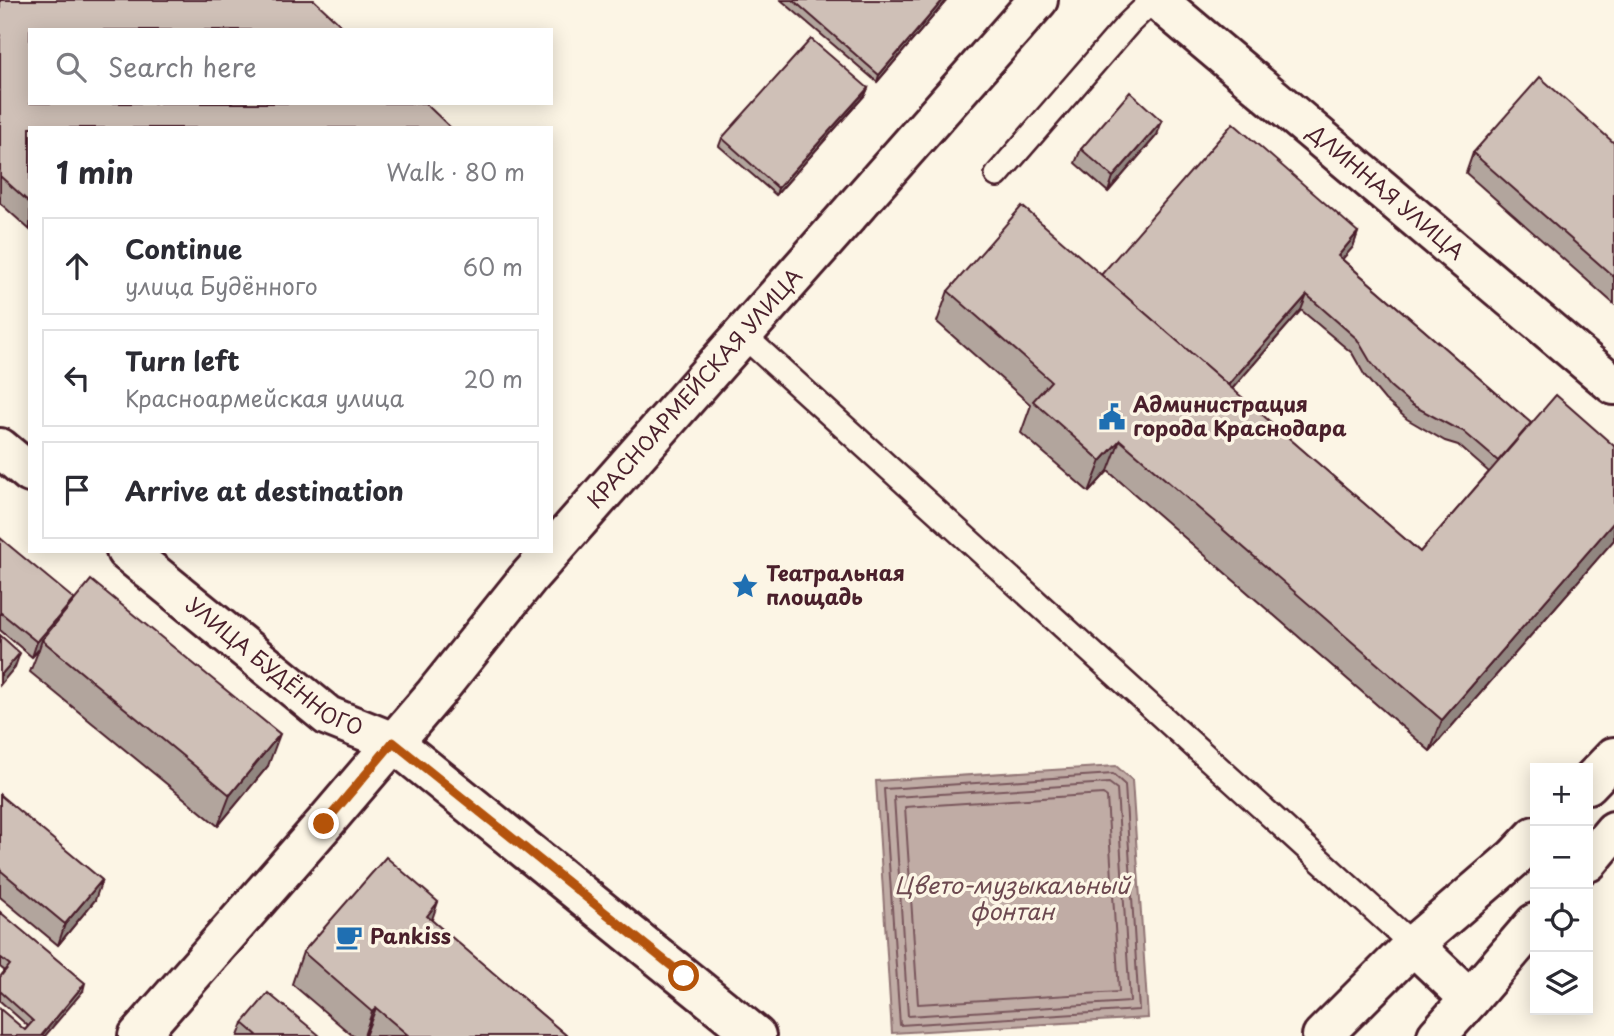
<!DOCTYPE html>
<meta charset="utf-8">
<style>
:root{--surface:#fff;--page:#f7f7f7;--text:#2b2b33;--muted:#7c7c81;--line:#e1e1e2}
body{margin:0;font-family:"Playpen Sans",sans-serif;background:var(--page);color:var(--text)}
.controls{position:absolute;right:21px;bottom:21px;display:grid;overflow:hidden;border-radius:0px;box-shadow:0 4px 18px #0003}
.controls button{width:63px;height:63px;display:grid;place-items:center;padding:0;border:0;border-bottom:2px solid var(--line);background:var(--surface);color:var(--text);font:35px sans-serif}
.stop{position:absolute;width:21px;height:21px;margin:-16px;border:5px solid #b45309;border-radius:50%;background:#fff}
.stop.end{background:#b45309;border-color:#fff;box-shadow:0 2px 7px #0008}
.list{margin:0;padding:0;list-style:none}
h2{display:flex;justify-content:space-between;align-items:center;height:91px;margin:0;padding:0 28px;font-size:30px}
h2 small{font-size:23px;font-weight:400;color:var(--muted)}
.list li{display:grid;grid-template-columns:46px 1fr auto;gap:21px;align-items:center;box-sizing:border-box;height:98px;margin:0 14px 14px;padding:0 14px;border:2px solid var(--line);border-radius:0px}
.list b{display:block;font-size:26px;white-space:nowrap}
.list p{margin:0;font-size:23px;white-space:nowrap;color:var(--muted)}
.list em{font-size:23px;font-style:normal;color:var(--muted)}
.icon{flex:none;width:38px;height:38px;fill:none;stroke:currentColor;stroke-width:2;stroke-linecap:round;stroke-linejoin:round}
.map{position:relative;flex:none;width:1614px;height:1036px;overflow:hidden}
.search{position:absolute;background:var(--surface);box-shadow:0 4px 18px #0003;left:28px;top:28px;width:525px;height:77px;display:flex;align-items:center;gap:18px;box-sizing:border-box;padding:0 24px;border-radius:0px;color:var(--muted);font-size:26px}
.panel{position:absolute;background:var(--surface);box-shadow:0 4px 18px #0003;left:28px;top:126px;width:525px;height:427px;border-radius:0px}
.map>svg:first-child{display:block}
</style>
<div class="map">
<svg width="1614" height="1036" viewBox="0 0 1614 1036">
<rect width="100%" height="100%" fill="#fcf5e5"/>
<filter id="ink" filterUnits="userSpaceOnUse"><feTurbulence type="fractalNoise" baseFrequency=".0143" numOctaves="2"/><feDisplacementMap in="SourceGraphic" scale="14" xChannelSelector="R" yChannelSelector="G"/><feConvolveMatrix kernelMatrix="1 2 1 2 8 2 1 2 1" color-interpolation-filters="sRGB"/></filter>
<g filter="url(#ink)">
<!-- water -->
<polygon fill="#c0aca5" stroke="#917474" stroke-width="2" points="1116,766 1132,780 1148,1018 892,1033 876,781"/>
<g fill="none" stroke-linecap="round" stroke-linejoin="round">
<!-- shore -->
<g stroke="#79575c" stroke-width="2">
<polygon points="1113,774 1125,785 1139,1010 900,1025 884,789"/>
<polygon points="1109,783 1117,789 1130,1002 908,1016 894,797"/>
<polygon points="1103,794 1107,797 1119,992 918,1004 905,807"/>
</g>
<!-- lane casing -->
<g stroke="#4a1f2b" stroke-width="28">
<g id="lane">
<polyline points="997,175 1128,24 1153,0"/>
<polyline points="743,335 1413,945"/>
</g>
</g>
<!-- street casing -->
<g stroke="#4a1f2b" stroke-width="44">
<polyline id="street" points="1413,945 1470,999"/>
</g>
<!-- secondary casing -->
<g stroke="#4a1f2b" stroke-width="44">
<g id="secondary">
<path id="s1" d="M1157,0L1614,385"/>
<polyline points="0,448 30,473"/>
<path id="s2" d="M126,551L328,716L393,742L756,1036"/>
<polyline points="1588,784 1614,757"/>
<polyline points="1588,862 1614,831"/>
<path id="s3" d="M138,1036L324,824L435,694L528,578L1038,0"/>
<polyline points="1322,1036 1413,945 1514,858 1535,836"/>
<polyline points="1437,1036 1470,999 1535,923"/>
</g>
</g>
<!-- lane -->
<use href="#lane" stroke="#fcf5e5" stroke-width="23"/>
<!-- street -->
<use href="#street" stroke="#fcf5e5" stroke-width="38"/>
<!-- secondary -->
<use href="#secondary" stroke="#fcf5e5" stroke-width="38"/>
</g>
<!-- wall -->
<g fill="#b2a59d" stroke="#4a1f2b" stroke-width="2" fill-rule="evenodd">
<polygon points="0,0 30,128 30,230 0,203"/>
<polygon points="781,0 947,0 877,82"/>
<polygon points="868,88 865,95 776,195 719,146 722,138"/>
<polygon points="1157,135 1108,192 1075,163 1081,149"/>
<polygon points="1614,143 1614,304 1466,173 1473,153"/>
<path d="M1358,232L1353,247L1342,259L1531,423L1614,446V540L1430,751L1108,471L1089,492L1021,433L1031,405L937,322L948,291L1101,275ZM1301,310L1352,353L1365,376L1385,400L1407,419L1445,441L1458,445L1489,472L1420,552L1232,389Z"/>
<polygon points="0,538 72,603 268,766 218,826 30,672 39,649 32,657 0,630"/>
<polygon points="0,795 95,900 58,945 0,897"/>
<polygon points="0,912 83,991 25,1030 28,1026 0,1001 0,977 5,971 0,967"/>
<polygon points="432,921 567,1036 353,1036 292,984 303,952"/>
<polygon points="243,1023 319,1036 238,1036"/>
</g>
<!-- shaded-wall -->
<g fill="#918680" stroke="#4a1f2b" stroke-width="2">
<polygon points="943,0 947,0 877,82 879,75"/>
<polygon points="868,88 865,95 776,195 778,188"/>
<polygon points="1162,121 1157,135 1108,192 1113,177"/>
<polygon points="1358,232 1353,247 1333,270 1338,256"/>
<polygon points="1307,295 1301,310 1211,413 1216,399"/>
<polygon points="1120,440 1108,471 1089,492 1101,461"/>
<polygon points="1614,522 1614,540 1430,751 1442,720"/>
<polygon points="74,599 68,613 42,640 39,649 32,657 37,642"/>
<polygon points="20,653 15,667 0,685 0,676"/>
<polygon points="280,734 268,766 218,826 230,795"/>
<polygon points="102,880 95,900 58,945 65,924"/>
<polygon points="438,902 427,934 427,916"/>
<polygon points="85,983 83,991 45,1036 41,1036"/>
<polygon points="376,1008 365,1036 364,1036 372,1012"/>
</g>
<!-- building -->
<g fill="#cfc0b7" stroke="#4a1f2b" stroke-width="2">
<polygon points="0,0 314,0 346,30 30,30 30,103 425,103 451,128 30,128 30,203 0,176"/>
<polygon points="793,0 943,0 879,75"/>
<polygon points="811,39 868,88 778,188 722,138"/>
<polygon points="1540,77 1614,143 1614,277 1473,153"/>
<polygon points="1130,92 1162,121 1113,177 1081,149"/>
<polygon points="1233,123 1358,232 1338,256 1531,423 1498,461 1463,431 1451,426 1412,405 1390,386 1370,361 1357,339 1307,295 1228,385 1101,275"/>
<polygon points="1022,206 1420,552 1556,395 1614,446 1614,522 1442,720 1120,440 1101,461 1033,401 1051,381 948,291"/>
<polygon points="0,538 74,599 37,642 0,612"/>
<polygon points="91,580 280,734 230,795 42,640"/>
<polygon points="0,635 20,653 0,676"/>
<polygon points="0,795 102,880 65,924 0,870"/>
<polygon points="386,857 438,902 427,916 567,1036 409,1036 376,1008 372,1012 303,952"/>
<polygon points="0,912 85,983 41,1036 0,1036 0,1009 25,1030 33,1021 0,991 0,977 10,965 0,957"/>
<polygon points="268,993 319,1035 318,1036 258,1036 243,1023"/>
</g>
</g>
<g fill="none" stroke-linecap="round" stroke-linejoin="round" filter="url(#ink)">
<!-- route -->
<polyline stroke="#b45309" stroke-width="9" points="324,824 393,742 684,976"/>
</g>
<!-- icons -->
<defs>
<g id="civic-bare" transform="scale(2.1)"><path d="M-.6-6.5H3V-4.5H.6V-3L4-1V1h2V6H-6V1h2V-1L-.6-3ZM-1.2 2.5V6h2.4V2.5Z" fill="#1f6fb2" stroke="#fcf5e5" stroke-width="2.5" paint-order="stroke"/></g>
<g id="sight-bare" transform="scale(2.1)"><path d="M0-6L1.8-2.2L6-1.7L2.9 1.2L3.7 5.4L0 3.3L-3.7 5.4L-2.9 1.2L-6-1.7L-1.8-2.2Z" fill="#1f6fb2" stroke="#fcf5e5" stroke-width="2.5" paint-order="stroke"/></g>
<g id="cafe-bare" transform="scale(2.1)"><path d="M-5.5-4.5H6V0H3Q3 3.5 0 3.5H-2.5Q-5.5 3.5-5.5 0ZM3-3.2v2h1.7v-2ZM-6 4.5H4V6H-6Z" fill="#1f6fb2" stroke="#fcf5e5" stroke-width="2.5" paint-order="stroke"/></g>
</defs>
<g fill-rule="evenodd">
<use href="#civic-bare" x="1112" y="417"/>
<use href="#sight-bare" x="745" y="586"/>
<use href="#cafe-bare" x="349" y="937"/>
</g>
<g text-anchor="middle" stroke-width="7" stroke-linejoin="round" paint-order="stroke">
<!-- street labels -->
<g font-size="21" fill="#4a1f2b" stroke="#fcf5e5">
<text dy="7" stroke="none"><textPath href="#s1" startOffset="299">ДЛИННАЯ УЛИЦА</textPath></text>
<text dy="7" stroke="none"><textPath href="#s3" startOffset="854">КРАСНОАРМЕЙСКАЯ УЛИЦА</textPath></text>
<text dy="7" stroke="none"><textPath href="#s2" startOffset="189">УЛИЦА БУДЁННОГО</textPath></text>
</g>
<!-- poi labels -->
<g font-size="21" font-weight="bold" fill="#4a1f2b" stroke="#fcf5e5" text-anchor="start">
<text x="1133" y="412">Администрация<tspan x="1133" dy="24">города Краснодара</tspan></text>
<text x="766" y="581">Театральная<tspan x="766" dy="24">площадь</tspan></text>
<text x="370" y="944">Pankiss</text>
</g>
<!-- water labels -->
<g font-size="23" font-style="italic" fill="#6d4950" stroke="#fcf5e5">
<text x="1012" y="894">Цвето-музыкальный<tspan x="1012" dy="26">фонтан</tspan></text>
</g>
</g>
</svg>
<div class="controls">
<button>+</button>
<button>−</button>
<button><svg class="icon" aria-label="locate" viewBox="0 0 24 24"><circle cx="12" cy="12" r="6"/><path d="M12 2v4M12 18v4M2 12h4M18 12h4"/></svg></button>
<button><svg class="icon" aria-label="layers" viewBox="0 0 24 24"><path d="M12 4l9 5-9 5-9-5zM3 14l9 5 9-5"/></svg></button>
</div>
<div class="stop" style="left:684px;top:976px"></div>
<div class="stop end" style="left:324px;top:824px"></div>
<div class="search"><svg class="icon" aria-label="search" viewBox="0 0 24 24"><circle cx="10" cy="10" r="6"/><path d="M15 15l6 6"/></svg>Search here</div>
<section class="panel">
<h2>1 min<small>Walk · 80 m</small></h2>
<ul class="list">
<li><svg class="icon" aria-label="ahead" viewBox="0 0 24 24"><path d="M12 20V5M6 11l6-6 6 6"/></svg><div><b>Continue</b><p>улица Будённого</p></div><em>60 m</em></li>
<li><svg class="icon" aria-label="left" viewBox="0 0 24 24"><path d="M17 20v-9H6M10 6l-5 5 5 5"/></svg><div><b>Turn left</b><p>Красноармейская улица</p></div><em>20 m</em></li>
<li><svg class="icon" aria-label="arrive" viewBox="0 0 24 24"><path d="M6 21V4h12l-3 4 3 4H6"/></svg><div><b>Arrive at destination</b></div></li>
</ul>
</section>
</div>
